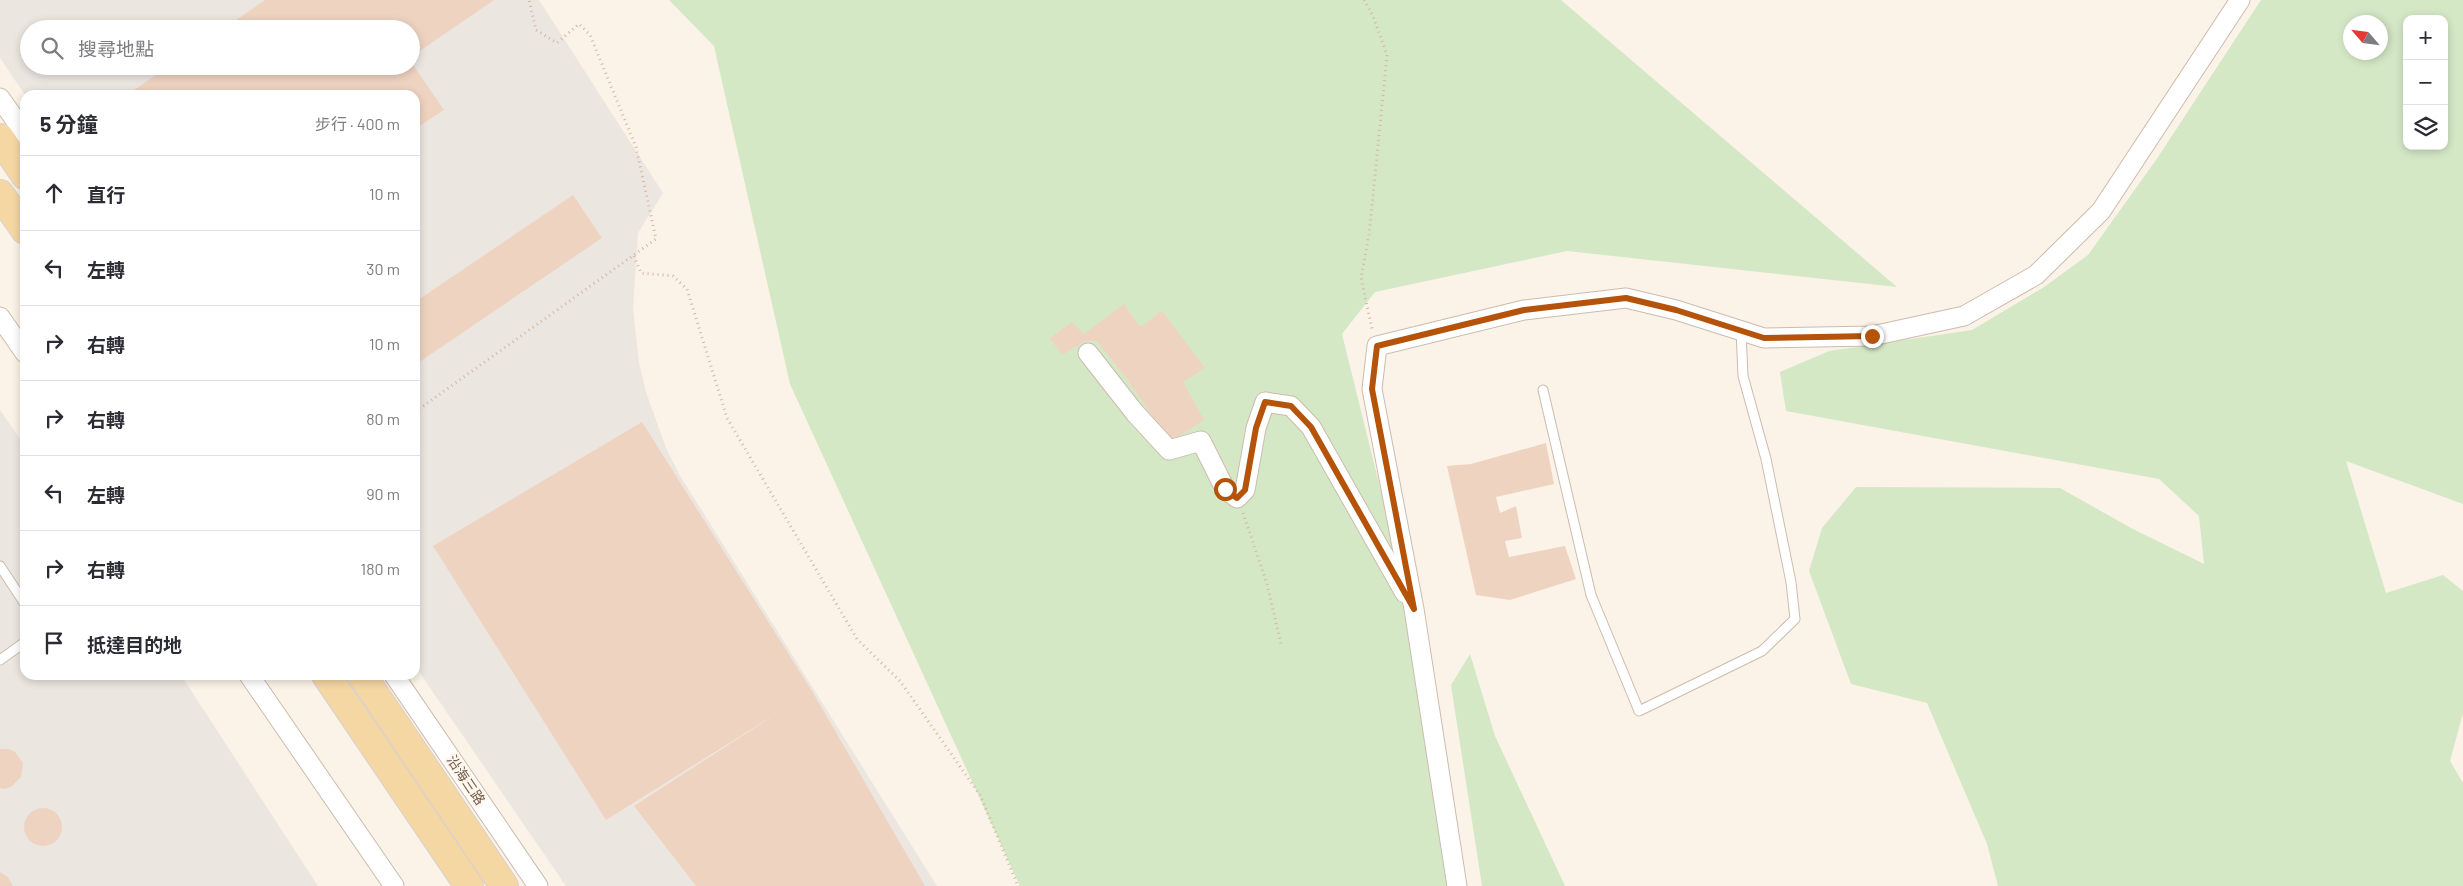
<!DOCTYPE html>
<html lang="zh-TW">
<meta charset="utf-8">
<style>
:root{--surface:#fff;--page:#f7f7f7;--text:#2b2b33;--muted:#7c7c81;--line:#e1e1e2}
body{margin:0;font-family:Barlow,"Noto Sans TC",sans-serif;background:var(--page);color:var(--text)}
.controls{position:absolute;right:15px;top:15px;display:grid;overflow:hidden;border-radius:10px;box-shadow:0 2px 8px #0003}
.controls button{width:45px;height:45px;display:grid;place-items:center;padding:0;border:0;border-bottom:1px solid var(--line);background:var(--surface);color:var(--text);font:25px sans-serif}
.compass{position:absolute;left:2343px;top:15px;width:45px;height:45px;border-radius:50%;background:var(--surface);box-shadow:0 2px 8px #0003;rotate:298deg}
.stop{position:absolute;width:15px;height:15px;margin:-11px;border:4px solid #b45309;border-radius:50%;background:#fff}
.stop.end{background:#b45309;border-color:#fff;box-shadow:0 1px 5px #0008}
.list{margin:0;padding:0;list-style:none}
h2{display:flex;justify-content:space-between;align-items:center;height:65px;margin:0;padding:0 20px;font-size:21px}
h2 small{font-size:16px;font-weight:400;color:var(--muted)}
.list li{display:grid;grid-template-columns:32px 1fr auto;gap:15px;align-items:center;box-sizing:border-box;height:75px;padding:0 20px;border-top:1px solid var(--line)}
.list b{display:block;font-size:19px;white-space:nowrap}
.list em{font-size:16px;font-style:normal;color:var(--muted)}
.icon{flex:none;width:28px;height:28px;fill:none;stroke:currentColor;stroke-width:2;stroke-linecap:round;stroke-linejoin:round}
.map{position:relative;flex:none;width:2463px;height:886px;overflow:hidden}
.search{position:absolute;background:var(--surface);box-shadow:0 2px 8px #0003;left:20px;top:20px;width:400px;height:55px;display:flex;align-items:center;gap:12px;box-sizing:border-box;padding:0 18px;border-radius:28px;color:var(--muted);font-size:19px}
.panel{position:absolute;background:var(--surface);box-shadow:0 2px 8px #0003;left:20px;top:90px;width:400px;height:590px;border-radius:15px}
.map>svg:first-child{display:block}
</style>
<div class="map">
<svg width="2463" height="886" viewBox="0 0 2463 886">
<rect width="100%" height="100%" fill="#fbf3e7"/>
<!-- industrial -->
<g fill="#ece6e1" fill-rule="evenodd">
<path d="M0,0H539L663,193L638,233L633,308L639,363L646,392L666,448L679,474L937,886H566L415,666V95H25L0,58ZM29,29H411V66H29Z"/>
<polygon points="0,410 25,446 25,675 181,675 318,886 0,886"/>
</g>
<!-- green -->
<g fill="#d4e8c6" fill-rule="evenodd">
<polygon points="669,0 1561,0 1897,287 1567,251 1375,292 1342,334 1394,544 1413,636 1447,886 1020,886 790,384 714,46"/>
<path d="M2261,0H2463V504L2346,461L2386,593L2443,575L2463,591V713L2450,761L2463,783V886H1998L1987,844L1927,703L1851,684L1809,571L1822,528L1856,487L2060,488L2131,528L2204,564L2199,516L2159,479L1786,411L1780,372L1829,351L1972,330L2044,287L2088,255L2156,160ZM2407,19H2444V146H2407ZM2350,22H2380V52H2350Z"/>
<polygon points="1470,654 1495,736 1565,886 1482,886 1451,685"/>
</g>
<!-- building -->
<g fill="#efd3c1">
<polygon points="265,0 494,0 411,57 411,29 223,29"/>
<polygon points="411,62 444,110 415,129 415,95 127,95 169,66 411,66"/>
<polygon points="573,195 602,238 415,365 415,302"/>
<polygon points="1124,304 1140,327 1162,311 1205,368 1183,382 1204,420 1170,442 1127,379 1097,341 1085,341 1062,355 1050,338 1072,322 1084,334"/>
<polygon points="642,422 812,691 925,886 696,886 634,806 779,712 606,820 433,546"/>
<polygon points="1546,443 1554,484 1496,497 1500,513 1516,506 1522,538 1505,541 1509,557 1565,546 1576,579 1510,600 1476,595 1447,466 1471,464"/>
<polygon points="0,749 9,749 15,752 23,763 21,777 11,787 4,789 0,788"/>
<circle cx="43" cy="827" r="19"/>
<polygon points="0,872 8,877 13,886 0,886"/>
</g>
<g fill="none" stroke-linecap="round" stroke-linejoin="round">
<!-- lane casing -->
<g stroke="#ccbbae" stroke-width="11">
<g id="lane">
<polyline points="1543,390 1591,595 1639,711 1762,651 1795,619 1791,582 1766,459 1743,376 1741,331"/>
<polyline points="0,566 25,604"/>
<polyline points="0,660 25,642"/>
</g>
</g>
<!-- street casing -->
<g stroke="#ccbbae" stroke-width="21">
<g id="street">
<polyline points="0,98 25,134"/>
<polyline points="0,317 25,353"/>
<polyline points="1088,353 1135,413 1169,450 1201,441 1225,489 1237,498 1245,490 1256,428 1265,402 1291,406 1311,427 1405,593"/>
<polyline points="249,675 394,886"/>
<polyline points="394,675 538,886"/>
<polyline points="1457,886 1414,609 1372,389 1377,346 1524,310 1626,298 1676,310 1764,338 1872,336 1964,316 2036,275 2101,211 2240,0"/>
</g>
</g>
<!-- primary casing -->
<g stroke="#d8d1cd" stroke-width="30">
<g id="primary">
<polyline points="0,138 25,175"/>
<polyline points="0,194 25,230"/>
<polyline points="326,675 469,886"/>
<polyline points="362,675 504,886"/>
</g>
</g>
<!-- path -->
<g stroke="#d4b7a4" stroke-width="3" stroke-dasharray="1 4" stroke-linecap="butt">
<polyline points="1364,0 1373,16 1387,55 1369,235 1361,278 1372,329"/>
<polyline points="634,256 641,273 673,276 687,289 727,418 857,639 900,681 980,795 1018,886"/>
<polyline points="415,412 656,239 636,147 590,35 579,24 557,43 536,30 529,0"/>
<polyline points="1243,513 1267,584 1281,644"/>
</g>
<!-- lane -->
<use href="#lane" stroke="#fff" stroke-width="9"/>
<!-- street -->
<use href="#street" stroke="#fff" stroke-width="19"/>
<!-- primary -->
<use href="#primary" stroke="#f5d7a4" stroke-width="28"/>
</g>
<g fill="none" stroke-linecap="round" stroke-linejoin="round">
<!-- route -->
<polyline stroke="#b45309" stroke-width="6" points="1225,489 1237,498 1245,490 1256,428 1265,402 1291,406 1311,427 1414,609 1372,389 1377,346 1524,310 1626,298 1676,310 1764,338 1872,336"/>
</g>
<g text-anchor="middle" stroke-width="5" stroke-linejoin="round" paint-order="stroke">
<!-- street labels -->
<g font-size="14" fill="#735b4d" stroke="#fef7ed">
<text transform="translate(466 780) rotate(56)" y="5">沿海三路</text>
</g>
</g>
</svg>
<div class="controls">
<button>+</button>
<button>−</button>
<button><svg class="icon" aria-label="layers" viewBox="0 0 24 24"><path d="M12 4l9 5-9 5-9-5zM3 14l9 5 9-5"/></svg></button>
</div>
<svg class="compass" viewBox="-18 -18 36 36"><path d="M0-13l5 13h-10z" fill="#e53935"/><path d="M0 13l5-13h-10z" fill="#7c7c81"/></svg>
<div class="stop" style="left:1225px;top:489px"></div>
<div class="stop end" style="left:1872px;top:336px"></div>
<div class="search"><svg class="icon" aria-label="search" viewBox="0 0 24 24"><circle cx="10" cy="10" r="6"/><path d="M15 15l6 6"/></svg>搜尋地點</div>
<section class="panel">
<h2>5 分鐘<small>步行 · 400 m</small></h2>
<ul class="list">
<li><svg class="icon" aria-label="ahead" viewBox="0 0 24 24"><path d="M12 20V5M6 11l6-6 6 6"/></svg><div><b>直行</b></div><em>10 m</em></li>
<li><svg class="icon" aria-label="left" viewBox="0 0 24 24"><path d="M17 20v-9H6M10 6l-5 5 5 5"/></svg><div><b>左轉</b></div><em>30 m</em></li>
<li><svg class="icon" aria-label="right" viewBox="0 0 24 24"><path d="M7 20v-9h11M14 6l5 5-5 5"/></svg><div><b>右轉</b></div><em>10 m</em></li>
<li><svg class="icon" aria-label="right" viewBox="0 0 24 24"><path d="M7 20v-9h11M14 6l5 5-5 5"/></svg><div><b>右轉</b></div><em>80 m</em></li>
<li><svg class="icon" aria-label="left" viewBox="0 0 24 24"><path d="M17 20v-9H6M10 6l-5 5 5 5"/></svg><div><b>左轉</b></div><em>90 m</em></li>
<li><svg class="icon" aria-label="right" viewBox="0 0 24 24"><path d="M7 20v-9h11M14 6l5 5-5 5"/></svg><div><b>右轉</b></div><em>180 m</em></li>
<li><svg class="icon" aria-label="arrive" viewBox="0 0 24 24"><path d="M6 21V4h12l-3 4 3 4H6"/></svg><div><b>抵達目的地</b></div></li>
</ul>
</section>
</div>
